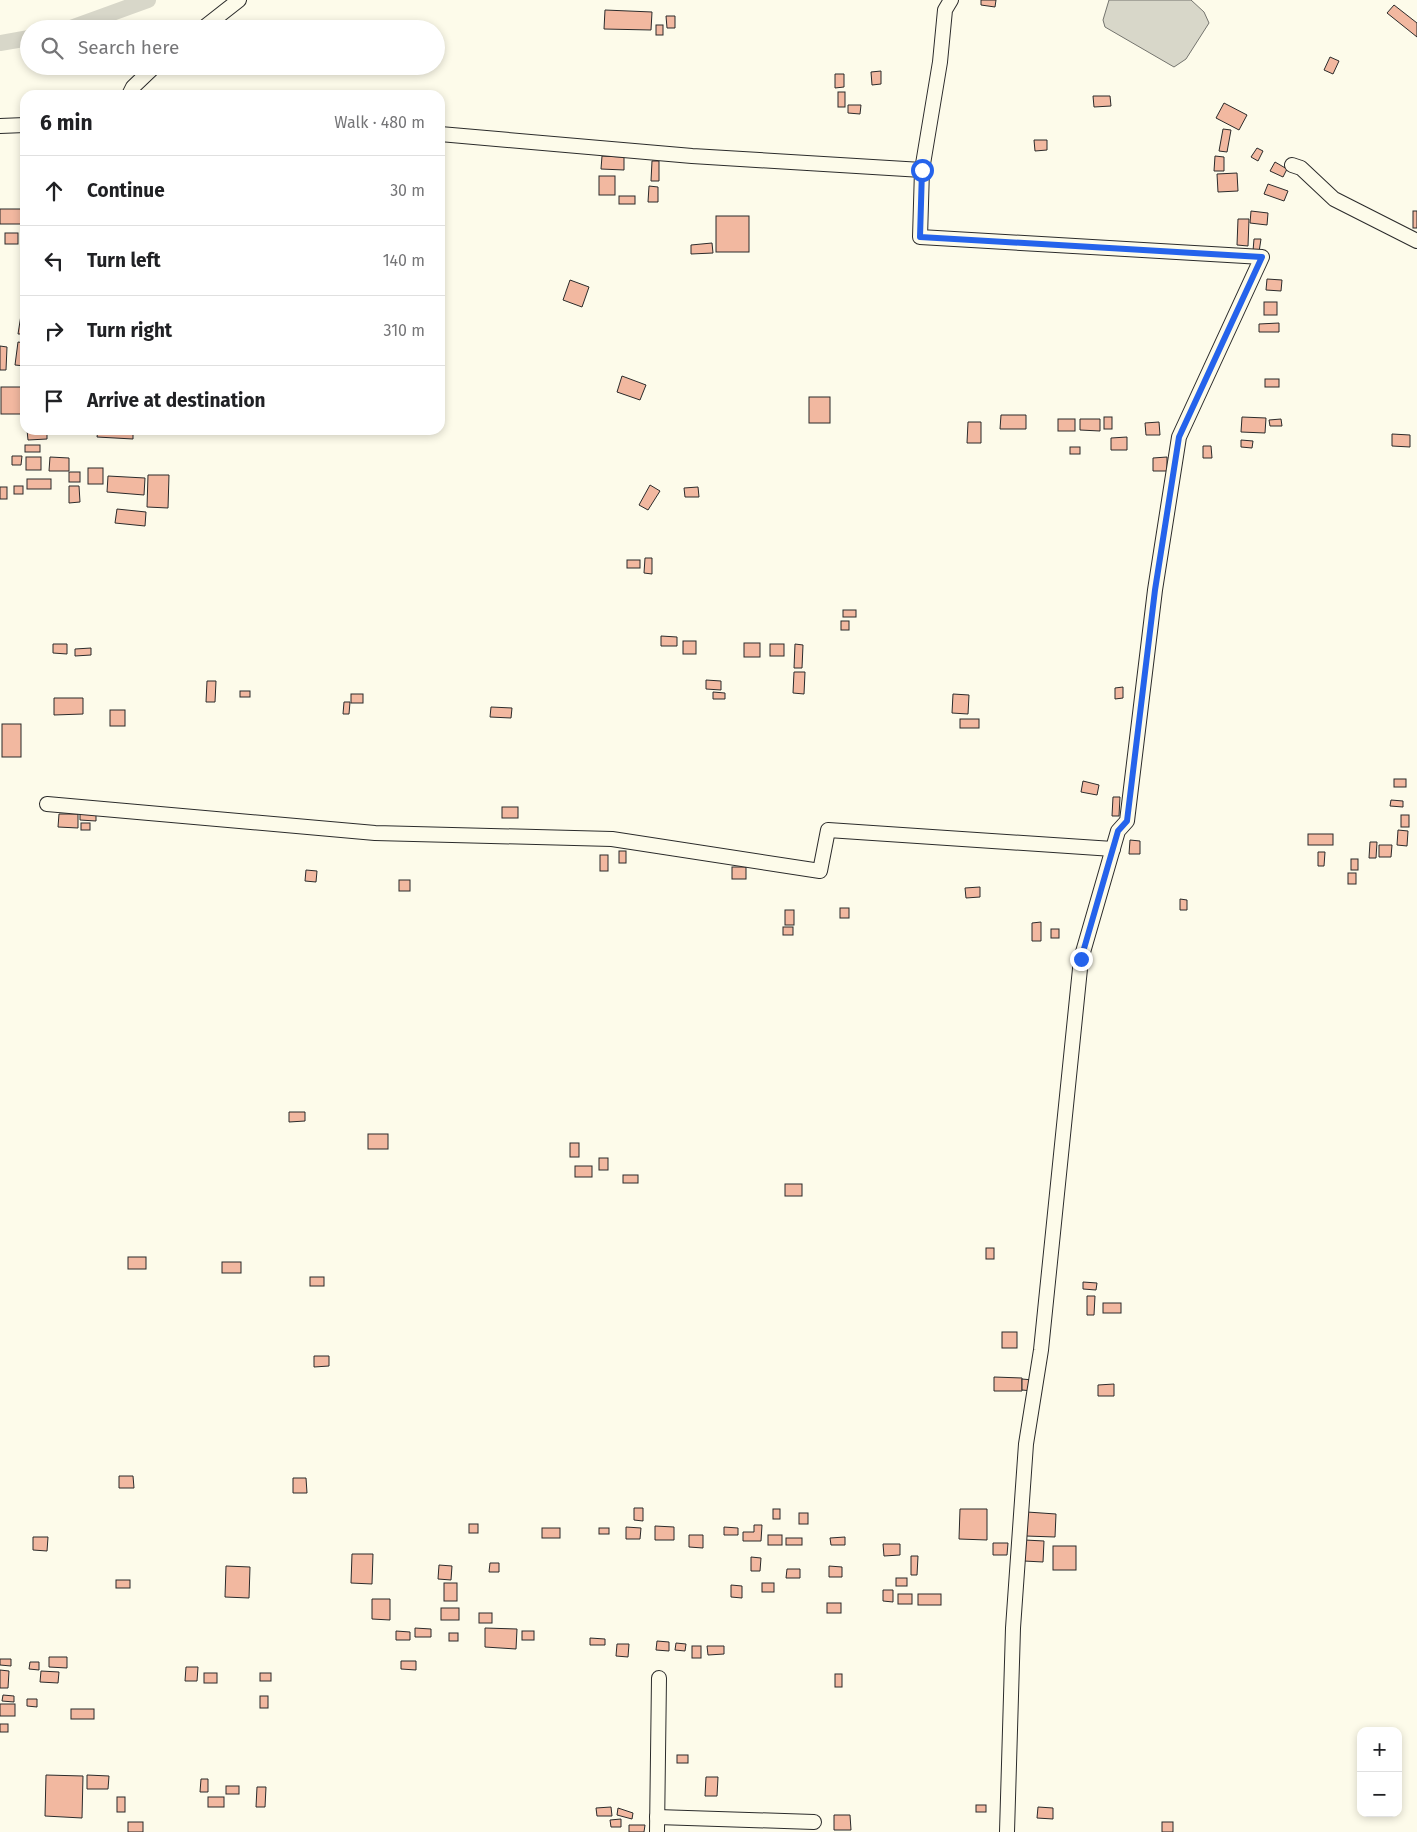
<!DOCTYPE html>
<meta charset="utf-8">
<style>
:root{--surface:#fff;--page:#f2f2f2;--text:#202124;--muted:#757577;--line:#e0e0e0}
body{margin:0;font-family:"Fira Sans",sans-serif;background:var(--page);color:var(--text)}
.controls{position:absolute;right:15px;bottom:15px;display:grid;overflow:hidden;border-radius:10px;box-shadow:0 2px 8px #0003}
.controls button{width:45px;height:45px;display:grid;place-items:center;padding:0;border:0;border-bottom:1px solid var(--line);background:var(--surface);color:var(--text);font:25px sans-serif}
.stop{position:absolute;width:15px;height:15px;margin:-11px;border:4px solid #2563eb;border-radius:50%;background:#fff}
.stop.end{background:#2563eb;border-color:#fff;box-shadow:0 1px 5px #0008}
.list{margin:0;padding:0;list-style:none}
h2{display:flex;justify-content:space-between;align-items:center;height:65px;margin:0;padding:0 20px;font-size:21px}
h2 small{font-size:16px;font-weight:400;color:var(--muted)}
.list li{display:grid;grid-template-columns:32px 1fr auto;gap:15px;align-items:center;box-sizing:border-box;height:70px;padding:0 20px;border-top:1px solid var(--line)}
.list b{display:block;font-size:19px;white-space:nowrap}
.list em{font-size:16px;font-style:normal;color:var(--muted)}
.icon{flex:none;width:28px;height:28px;fill:none;stroke:currentColor;stroke-width:2;stroke-linecap:round;stroke-linejoin:round}
.map{position:relative;flex:none;width:1417px;height:1832px;overflow:hidden}
.search{position:absolute;background:var(--surface);box-shadow:0 2px 8px #0003;left:20px;top:20px;width:425px;height:55px;display:flex;align-items:center;gap:12px;box-sizing:border-box;padding:0 18px;border-radius:28px;color:var(--muted);font-size:19px}
.panel{position:absolute;background:var(--surface);box-shadow:0 2px 8px #0003;left:20px;top:90px;width:425px;height:345px;border-radius:15px}
.map>svg:first-child{display:block}
</style>
<div class="map">
<svg width="1417" height="1832" viewBox="0 0 1417 1832">
<rect width="100%" height="100%" fill="#fdfbea"/>
<!-- water -->
<polygon fill="#d8d7c9" stroke="#74746e" points="1109,0 1191,0 1204,12 1209,23 1186,59 1174,67 1105,27 1103,20"/>
<g fill="none" stroke-linecap="round" stroke-linejoin="round">
<!-- canal -->
<g stroke="#d8d7c9" stroke-width="16">
<polyline points="68,29 148,0"/>
<polyline points="0,43 29,38"/>
</g>
</g>
<!-- building -->
<g fill="#f2b8a0" stroke="#2b2b2b">
<polygon points="981,0 996,0 995,7 981,5"/>
<polygon points="1394,5 1417,23 1417,37 1387,13"/>
<polygon points="605,10 652,12 651,30 604,29"/>
<polygon points="666,16 675,16 675,28 667,28"/>
<rect x="656" y="25" width="7" height="10"/>
<polygon points="1330,57 1339,61 1333,74 1324,70"/>
<polygon points="881,71 881,84 872,85 871,72"/>
<polygon points="835,74 844,74 844,87 835,88"/>
<rect x="838" y="92" width="7" height="15"/>
<polygon points="1093,96 1110,96 1111,106 1094,107"/>
<polygon points="1224,103 1247,115 1239,130 1216,118"/>
<polygon points="848,105 861,105 860,114 848,113"/>
<polygon points="1223,129 1231,130 1227,152 1219,151"/>
<polygon points="1034,140 1047,140 1047,150 1035,151"/>
<polygon points="1257,148 1263,151 1258,161 1251,157"/>
<polygon points="602,156 624,157 624,170 601,169"/>
<polygon points="1215,156 1224,157 1224,171 1214,171"/>
<polygon points="652,161 659,161 659,181 651,181"/>
<polygon points="1275,162 1287,169 1283,177 1270,171"/>
<polygon points="1237,173 1238,191 1218,192 1217,174"/>
<rect x="599" y="176" width="16" height="19"/>
<polygon points="1268,184 1288,191 1284,201 1264,194"/>
<polygon points="649,186 658,187 658,202 648,202"/>
<rect x="619" y="196" width="16" height="8"/>
<rect x="0" y="209" width="25" height="15"/>
<polygon points="1251,211 1268,213 1267,225 1250,223"/>
<rect x="1413" y="211" width="4" height="17"/>
<rect x="716" y="216" width="33" height="36"/>
<polygon points="1238,219 1249,219 1248,246 1237,245"/>
<rect x="5" y="233" width="13" height="11"/>
<polygon points="1254,239 1261,239 1259,252 1253,251"/>
<polygon points="712,243 713,253 691,254 691,245"/>
<polygon points="1267,279 1282,280 1281,291 1266,290"/>
<polygon points="570,280 589,287 582,307 563,300"/>
<rect x="1264" y="302" width="13" height="13"/>
<polygon points="21,315 25,316 25,334 18,334"/>
<polygon points="1279,323 1279,332 1259,332 1259,324"/>
<polygon points="18,342 25,343 25,366 15,365"/>
<polygon points="0,346 7,347 6,370 0,370"/>
<polygon points="622,376 646,385 640,400 617,392"/>
<rect x="1265" y="379" width="14" height="8"/>
<rect x="1" y="387" width="24" height="27"/>
<rect x="809" y="397" width="21" height="26"/>
<polygon points="1001,415 1026,415 1026,429 1000,429"/>
<rect x="1104" y="417" width="8" height="12"/>
<polygon points="1242,417 1266,418 1265,433 1241,432"/>
<rect x="1058" y="419" width="17" height="12"/>
<polygon points="1080,419 1100,419 1100,431 1080,430"/>
<polygon points="1281,419 1282,426 1270,426 1269,420"/>
<polygon points="968,422 981,422 981,443 967,443"/>
<polygon points="1159,422 1160,435 1146,435 1145,423"/>
<polygon points="27,430 47,430 47,439 28,440"/>
<polygon points="98,430 133,430 133,439 97,437"/>
<polygon points="1392,434 1410,435 1410,447 1392,446"/>
<polygon points="1127,437 1127,450 1111,450 1111,438"/>
<polygon points="1241,440 1253,441 1252,448 1241,447"/>
<rect x="25" y="445" width="15" height="7"/>
<polygon points="1203,446 1211,446 1212,458 1203,458"/>
<rect x="1070" y="447" width="10" height="7"/>
<polygon points="12,456 22,456 21,465 12,465"/>
<rect x="26" y="457" width="15" height="13"/>
<polygon points="50,457 69,458 69,471 49,471"/>
<polygon points="1167,457 1167,471 1153,471 1153,458"/>
<rect x="88" y="468" width="15" height="16"/>
<rect x="69" y="472" width="11" height="10"/>
<polygon points="148,475 169,475 168,508 147,507"/>
<polygon points="108,476 145,478 144,495 107,492"/>
<rect x="27" y="479" width="24" height="10"/>
<polygon points="650,485 660,491 648,510 639,505"/>
<rect x="14" y="486" width="9" height="8"/>
<polygon points="69,486 79,486 80,502 69,503"/>
<rect x="0" y="487" width="7" height="12"/>
<polygon points="698,487 699,497 685,497 684,488"/>
<polygon points="117,509 146,512 145,526 115,523"/>
<polygon points="645,558 652,558 652,574 644,573"/>
<rect x="627" y="560" width="13" height="8"/>
<rect x="843" y="610" width="13" height="7"/>
<rect x="841" y="621" width="8" height="9"/>
<polygon points="661,636 677,637 677,646 661,646"/>
<rect x="683" y="641" width="13" height="13"/>
<rect x="744" y="643" width="16" height="14"/>
<polygon points="53,644 67,644 67,654 53,653"/>
<rect x="770" y="644" width="14" height="12"/>
<polygon points="795,644 803,645 802,668 794,668"/>
<polygon points="91,648 91,655 75,656 75,649"/>
<polygon points="794,672 805,672 804,694 793,693"/>
<polygon points="706,680 721,681 721,690 706,689"/>
<polygon points="207,681 216,681 215,702 206,702"/>
<polygon points="1123,687 1123,698 1115,699 1115,688"/>
<rect x="240" y="691" width="10" height="6"/>
<polygon points="713,692 725,693 725,699 713,699"/>
<rect x="351" y="694" width="12" height="9"/>
<polygon points="953,694 969,695 968,714 952,713"/>
<polygon points="54,698 83,698 83,714 54,715"/>
<polygon points="344,702 350,702 349,714 343,714"/>
<polygon points="491,707 512,708 511,718 490,717"/>
<rect x="110" y="710" width="15" height="16"/>
<rect x="960" y="719" width="19" height="9"/>
<rect x="2" y="724" width="19" height="33"/>
<rect x="1394" y="779" width="12" height="8"/>
<polygon points="1083,781 1099,785 1097,795 1081,792"/>
<polygon points="1113,797 1120,797 1119,816 1112,816"/>
<polygon points="1391,800 1403,801 1403,807 1390,806"/>
<rect x="502" y="807" width="16" height="11"/>
<polygon points="80,812 96,813 96,821 80,820"/>
<polygon points="59,814 78,814 78,828 58,827"/>
<rect x="1401" y="815" width="8" height="12"/>
<rect x="81" y="823" width="9" height="7"/>
<polygon points="1398,830 1408,831 1407,846 1397,845"/>
<rect x="1308" y="834" width="25" height="11"/>
<polygon points="1130,840 1140,841 1140,854 1129,854"/>
<polygon points="1370,842 1377,842 1376,858 1369,858"/>
<polygon points="1379,845 1392,845 1391,857 1379,857"/>
<rect x="619" y="851" width="7" height="12"/>
<polygon points="1318,852 1325,852 1324,866 1318,866"/>
<rect x="600" y="855" width="8" height="16"/>
<rect x="1351" y="859" width="7" height="11"/>
<rect x="732" y="867" width="14" height="12"/>
<polygon points="306,870 317,871 316,882 305,881"/>
<rect x="1348" y="873" width="8" height="11"/>
<rect x="399" y="880" width="11" height="11"/>
<polygon points="980,887 980,897 966,898 965,888"/>
<polygon points="1180,899 1187,900 1187,910 1180,910"/>
<rect x="840" y="908" width="9" height="10"/>
<rect x="785" y="910" width="9" height="15"/>
<polygon points="1041,922 1041,941 1032,941 1032,923"/>
<rect x="783" y="927" width="10" height="8"/>
<rect x="1051" y="929" width="8" height="9"/>
<polygon points="289,1112 305,1112 305,1121 289,1122"/>
<rect x="368" y="1134" width="20" height="15"/>
<rect x="570" y="1143" width="9" height="14"/>
<rect x="599" y="1158" width="9" height="12"/>
<rect x="575" y="1166" width="17" height="11"/>
<rect x="623" y="1175" width="15" height="8"/>
<rect x="785" y="1184" width="17" height="12"/>
<rect x="986" y="1248" width="8" height="11"/>
<rect x="128" y="1257" width="18" height="12"/>
<rect x="222" y="1262" width="19" height="11"/>
<rect x="310" y="1277" width="14" height="9"/>
<polygon points="1083,1282 1097,1283 1096,1290 1083,1289"/>
<polygon points="1087,1296 1095,1296 1094,1315 1087,1315"/>
<rect x="1103" y="1303" width="18" height="10"/>
<rect x="1002" y="1332" width="15" height="16"/>
<polygon points="314,1356 329,1356 329,1366 314,1367"/>
<polygon points="994,1377 1022,1378 1022,1391 994,1391"/>
<polygon points="1022,1379 1033,1380 1033,1391 1022,1390"/>
<polygon points="1114,1384 1114,1396 1098,1396 1098,1385"/>
<polygon points="119,1476 133,1476 134,1488 119,1488"/>
<polygon points="293,1478 306,1478 307,1493 293,1493"/>
<polygon points="634,1508 643,1508 643,1521 634,1520"/>
<rect x="773" y="1509" width="7" height="10"/>
<polygon points="960,1509 987,1509 987,1540 959,1539"/>
<polygon points="1027,1512 1056,1514 1055,1537 1026,1536"/>
<rect x="799" y="1513" width="9" height="11"/>
<rect x="469" y="1524" width="9" height="9"/>
<polygon points="754,1525 762,1525 761,1541 743,1541 743,1532 754,1532"/>
<polygon points="655,1526 674,1527 674,1540 655,1540"/>
<polygon points="626,1527 641,1528 640,1539 626,1539"/>
<polygon points="724,1527 738,1528 738,1535 724,1535"/>
<rect x="542" y="1528" width="18" height="10"/>
<rect x="599" y="1528" width="10" height="6"/>
<polygon points="689,1535 703,1535 703,1548 689,1547"/>
<rect x="768" y="1535" width="14" height="10"/>
<polygon points="33,1537 48,1537 47,1551 33,1550"/>
<polygon points="845,1537 845,1545 831,1545 830,1538"/>
<rect x="786" y="1538" width="16" height="7"/>
<polygon points="1025,1540 1044,1541 1043,1562 1024,1561"/>
<polygon points="993,1543 1008,1543 1007,1555 993,1555"/>
<polygon points="883,1544 900,1544 900,1555 884,1556"/>
<rect x="1053" y="1546" width="23" height="24"/>
<polygon points="352,1554 373,1554 372,1584 351,1583"/>
<polygon points="911,1556 918,1556 917,1575 911,1575"/>
<polygon points="751,1557 761,1558 760,1571 751,1571"/>
<polygon points="490,1563 499,1563 499,1572 489,1572"/>
<polygon points="439,1565 452,1566 451,1580 438,1579"/>
<polygon points="226,1566 250,1567 249,1598 225,1597"/>
<polygon points="829,1566 842,1567 842,1577 829,1577"/>
<polygon points="787,1569 800,1569 800,1578 786,1578"/>
<rect x="896" y="1578" width="11" height="8"/>
<rect x="116" y="1580" width="14" height="8"/>
<rect x="444" y="1583" width="13" height="18"/>
<rect x="762" y="1583" width="12" height="9"/>
<polygon points="731,1585 742,1586 742,1598 731,1597"/>
<polygon points="883,1590 893,1590 893,1602 883,1601"/>
<rect x="898" y="1594" width="14" height="10"/>
<rect x="918" y="1594" width="23" height="11"/>
<polygon points="372,1599 390,1599 390,1620 372,1619"/>
<rect x="827" y="1603" width="14" height="10"/>
<rect x="441" y="1608" width="18" height="12"/>
<rect x="479" y="1613" width="13" height="10"/>
<polygon points="415,1628 431,1629 431,1637 415,1637"/>
<polygon points="485,1628 517,1629 516,1649 485,1647"/>
<polygon points="396,1631 410,1632 410,1640 396,1640"/>
<rect x="522" y="1631" width="12" height="9"/>
<rect x="449" y="1633" width="9" height="8"/>
<polygon points="590,1638 605,1639 605,1645 590,1645"/>
<polygon points="657,1641 669,1642 669,1651 656,1650"/>
<polygon points="676,1643 686,1644 685,1651 675,1650"/>
<polygon points="617,1644 629,1644 628,1657 616,1656"/>
<rect x="692" y="1646" width="9" height="12"/>
<polygon points="707,1646 724,1646 724,1654 708,1655"/>
<polygon points="49,1657 67,1657 67,1668 49,1667"/>
<polygon points="0,1659 11,1659 11,1666 0,1665"/>
<polygon points="401,1661 416,1661 416,1670 401,1669"/>
<polygon points="30,1662 39,1662 39,1670 29,1669"/>
<polygon points="186,1667 198,1667 197,1681 185,1681"/>
<polygon points="0,1670 9,1671 8,1688 0,1688"/>
<polygon points="41,1671 59,1672 58,1683 40,1682"/>
<rect x="204" y="1673" width="13" height="10"/>
<rect x="260" y="1673" width="11" height="8"/>
<rect x="835" y="1674" width="7" height="13"/>
<polygon points="3,1695 14,1696 14,1702 2,1701"/>
<rect x="260" y="1696" width="8" height="12"/>
<polygon points="27,1699 37,1699 37,1707 27,1706"/>
<rect x="0" y="1704" width="15" height="12"/>
<rect x="71" y="1709" width="23" height="10"/>
<rect x="0" y="1724" width="8" height="8"/>
<rect x="677" y="1755" width="11" height="8"/>
<polygon points="46,1775 83,1776 82,1818 45,1816"/>
<polygon points="87,1775 109,1776 108,1789 87,1789"/>
<polygon points="706,1777 718,1777 717,1796 705,1796"/>
<polygon points="201,1779 208,1779 208,1792 200,1792"/>
<rect x="226" y="1786" width="13" height="8"/>
<polygon points="257,1787 266,1787 265,1807 256,1807"/>
<rect x="117" y="1797" width="8" height="15"/>
<rect x="208" y="1797" width="16" height="10"/>
<rect x="976" y="1805" width="10" height="7"/>
<polygon points="611,1807 612,1816 597,1816 596,1808"/>
<polygon points="1038,1807 1053,1808 1053,1819 1037,1818"/>
<polygon points="618,1808 633,1813 632,1819 617,1815"/>
<polygon points="834,1815 850,1815 851,1830 834,1830"/>
<polygon points="621,1819 621,1827 611,1827 610,1820"/>
<rect x="128" y="1822" width="15" height="10"/>
<rect x="1162" y="1822" width="11" height="10"/>
<polygon points="629,1825 645,1825 644,1832 629,1832"/>
</g>
<g fill="none" stroke-linecap="round" stroke-linejoin="round">
<!-- street casing -->
<g stroke="#2b2b2b" stroke-width="16">
<g id="street">
<polyline points="202,29 239,0"/>
<polyline points="129,95 133,87 155,66"/>
<polyline points="0,126 25,125"/>
<polyline points="440,134 692,156 922,170 920,237 1262,257 1179,437 1155,590 1127,821 1118,831 1081,959 1041,1350 1026,1444 1013,1628 1007,1832"/>
<polyline points="1292,165 1301,168 1334,199 1417,241"/>
<polyline points="922,170 940,62 945,10 951,0"/>
<polyline points="47,804 375,833 612,839 820,871 828,830 1113,849"/>
<polyline points="657,1817 814,1822"/>
<polyline points="657,1832 659,1678"/>
</g>
</g>
<!-- street -->
<use href="#street" stroke="#fdfbea" stroke-width="14"/>
</g>
<g fill="none" stroke-linecap="round" stroke-linejoin="round">
<!-- route -->
<polyline stroke="#2563eb" stroke-width="6" points="922,170 920,237 1262,257 1179,437 1155,590 1127,821 1118,831 1081,959"/>
</g>
</svg>
<div class="controls">
<button>+</button>
<button>−</button>
</div>
<div class="stop" style="left:922px;top:170px"></div>
<div class="stop end" style="left:1081px;top:959px"></div>
<div class="search"><svg class="icon" aria-label="search" viewBox="0 0 24 24"><circle cx="10" cy="10" r="6"/><path d="M15 15l6 6"/></svg>Search here</div>
<section class="panel">
<h2>6 min<small>Walk · 480 m</small></h2>
<ul class="list">
<li><svg class="icon" aria-label="ahead" viewBox="0 0 24 24"><path d="M12 20V5M6 11l6-6 6 6"/></svg><div><b>Continue</b></div><em>30 m</em></li>
<li><svg class="icon" aria-label="left" viewBox="0 0 24 24"><path d="M17 20v-9H6M10 6l-5 5 5 5"/></svg><div><b>Turn left</b></div><em>140 m</em></li>
<li><svg class="icon" aria-label="right" viewBox="0 0 24 24"><path d="M7 20v-9h11M14 6l5 5-5 5"/></svg><div><b>Turn right</b></div><em>310 m</em></li>
<li><svg class="icon" aria-label="arrive" viewBox="0 0 24 24"><path d="M6 21V4h12l-3 4 3 4H6"/></svg><div><b>Arrive at destination</b></div></li>
</ul>
</section>
</div>
